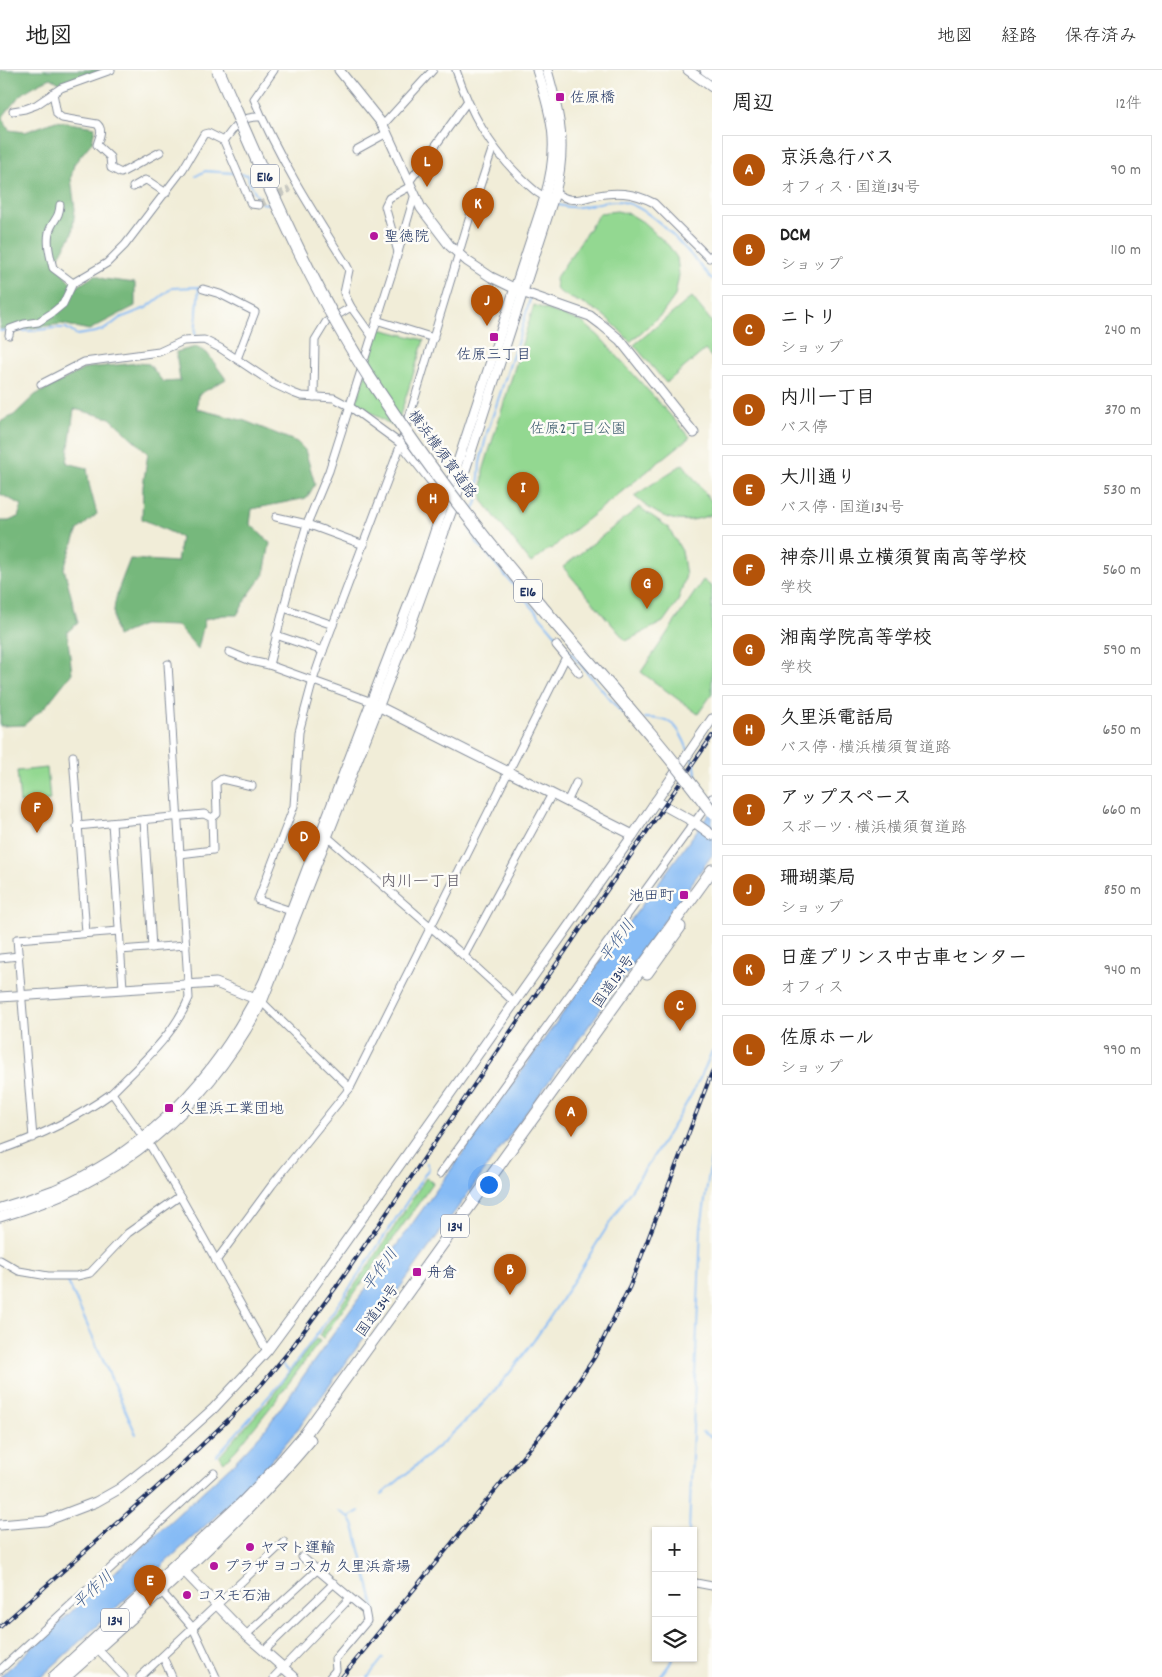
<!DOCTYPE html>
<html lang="ja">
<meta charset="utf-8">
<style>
:root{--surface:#fff;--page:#f2f2f2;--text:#222;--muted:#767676;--line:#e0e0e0;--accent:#b45309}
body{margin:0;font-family:Dekko,"Klee One",sans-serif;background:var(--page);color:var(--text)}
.controls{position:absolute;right:15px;bottom:15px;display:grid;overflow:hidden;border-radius:0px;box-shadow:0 1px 4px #0004}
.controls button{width:45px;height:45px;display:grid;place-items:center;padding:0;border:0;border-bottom:1px solid var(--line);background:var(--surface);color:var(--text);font:25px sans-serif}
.you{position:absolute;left:488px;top:1114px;width:18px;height:18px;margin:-12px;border:4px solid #fff;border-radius:50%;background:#1a73e8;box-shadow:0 0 0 8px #1a73e833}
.badge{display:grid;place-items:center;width:32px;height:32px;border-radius:50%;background:var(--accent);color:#fff;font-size:16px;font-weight:700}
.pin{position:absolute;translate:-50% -41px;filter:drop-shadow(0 1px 2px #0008)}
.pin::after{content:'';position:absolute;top:26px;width:18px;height:15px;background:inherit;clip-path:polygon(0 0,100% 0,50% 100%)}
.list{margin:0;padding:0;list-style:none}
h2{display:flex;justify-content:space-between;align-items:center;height:65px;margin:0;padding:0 20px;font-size:21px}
h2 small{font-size:16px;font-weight:400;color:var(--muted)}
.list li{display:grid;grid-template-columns:32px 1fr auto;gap:15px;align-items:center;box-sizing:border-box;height:70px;margin:0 10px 10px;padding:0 10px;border:1px solid var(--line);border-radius:0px}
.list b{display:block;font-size:19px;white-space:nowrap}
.list p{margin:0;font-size:16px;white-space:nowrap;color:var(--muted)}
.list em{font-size:16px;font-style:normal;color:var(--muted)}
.icon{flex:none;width:28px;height:28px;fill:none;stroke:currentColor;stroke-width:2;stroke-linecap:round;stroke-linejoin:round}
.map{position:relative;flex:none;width:712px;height:1607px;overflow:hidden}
header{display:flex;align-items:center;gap:30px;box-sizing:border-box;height:70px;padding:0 25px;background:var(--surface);border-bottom:1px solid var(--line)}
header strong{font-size:24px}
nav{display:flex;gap:28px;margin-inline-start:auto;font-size:18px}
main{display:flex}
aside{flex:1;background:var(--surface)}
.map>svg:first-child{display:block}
</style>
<header>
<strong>地図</strong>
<nav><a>地図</a><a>経路</a><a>保存済み</a></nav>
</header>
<main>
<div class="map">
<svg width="712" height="1607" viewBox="0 0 712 1607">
<rect width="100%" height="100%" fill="#fdfcf7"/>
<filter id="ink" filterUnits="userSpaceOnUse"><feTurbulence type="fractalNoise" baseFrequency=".02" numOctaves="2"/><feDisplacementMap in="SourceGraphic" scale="10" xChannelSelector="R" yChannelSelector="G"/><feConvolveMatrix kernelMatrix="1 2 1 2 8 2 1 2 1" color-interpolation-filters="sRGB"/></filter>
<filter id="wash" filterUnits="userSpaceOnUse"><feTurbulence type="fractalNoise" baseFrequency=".0096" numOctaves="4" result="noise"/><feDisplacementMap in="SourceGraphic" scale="20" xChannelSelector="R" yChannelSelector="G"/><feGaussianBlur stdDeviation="1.12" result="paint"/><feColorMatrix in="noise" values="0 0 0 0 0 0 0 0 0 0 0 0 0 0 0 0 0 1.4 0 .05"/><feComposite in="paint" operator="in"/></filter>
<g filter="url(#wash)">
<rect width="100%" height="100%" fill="#f1edd8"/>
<!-- green -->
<g fill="#93d891" stroke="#578478">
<path d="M617,141L630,144L643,152L669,176L677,188L679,205L675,226L662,244L630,272C619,259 607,246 592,238C580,232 568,228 557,220L555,209L600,143Z"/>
<polygon points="692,227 712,252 712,288 705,280 666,313 634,275"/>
<polygon points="534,235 582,252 599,266 690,367 569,464 563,468 552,479 550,478 531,493 482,430 483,401"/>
<polygon points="380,259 424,270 396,358 356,333"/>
<path d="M683,394L712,432V444C680,458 659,448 634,426Z"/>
<polygon points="639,437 668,457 682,481 686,505 678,531 663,552 626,571 563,497"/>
<polygon points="703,510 712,517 712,624 698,644 641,602"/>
<polygon points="47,698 50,730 20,733 17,701"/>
<polygon points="426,1108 433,1113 331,1256 323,1268 319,1266 374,1188"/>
<polygon points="316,1269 320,1271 273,1334 236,1380 224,1392 219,1387 269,1330"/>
</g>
<!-- forest -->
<g fill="#76b87b" stroke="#48746c">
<path d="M0,0H103L61,14L51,8C24,20 20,24 2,48L9,60L25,62L56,51L95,57L92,72L74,94L71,108L75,139L72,164L55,193L75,218L95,205L104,209L135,213V236L89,260L62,254L21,259H0Z"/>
<path d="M196,277L207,283L226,309L198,325L197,339L245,351L297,372L305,380L315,414L307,428L252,439L250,454L270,473L264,504L250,523L237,545H223L205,549L198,579L178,556L143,555L117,566C108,537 120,516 130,489L177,492L181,467L142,449L143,416L148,383L110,348L74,339L67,393L87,398L89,414L97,444L78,460L64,498L78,553L67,562L72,603L45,637L24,655L0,656V451H9L18,447L22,435L0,424V352L14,345L35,325L86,298L137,293L149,294L163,312L180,311L176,282Z"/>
</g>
<!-- water -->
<polygon fill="#86bbf5" stroke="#5075aa" points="712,740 712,785 301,1355 266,1397 243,1421 41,1607 0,1607 233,1394 264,1361 578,922"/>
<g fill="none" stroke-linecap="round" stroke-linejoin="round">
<!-- stream -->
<g stroke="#86bbf5" stroke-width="2">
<polyline points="241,104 248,105 249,111 261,133 268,134"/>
<polyline points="196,106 205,101 234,103"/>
<path d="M558,135C584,142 593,131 615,131C650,131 690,185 712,209"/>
<polyline points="0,261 6,261"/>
<polyline points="14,261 30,261 55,258 66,258 77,265 96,262 107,258 120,248 146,238 172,218 199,217 195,266"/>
<polyline points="472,442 477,432 480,393 487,363 522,258 530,229"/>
<polyline points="470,459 476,471 620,641 628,646"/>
<path d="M645,648C673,648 678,655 688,680"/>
<polyline points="691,687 695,697 698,715"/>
<polyline points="68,1212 136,1364"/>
<polyline points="283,1295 289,1301"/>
<polyline points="702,1362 712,1367"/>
<path d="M216,1386C241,1358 267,1330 291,1299C340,1235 384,1167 429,1098L427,1093"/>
<path d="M382,1424C422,1391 462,1358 496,1319C546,1262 582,1194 624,1131C654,1084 692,1033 712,981"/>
<polyline points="339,1441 349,1447 354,1456 375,1540"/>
<polyline points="349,1447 359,1441"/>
<polyline points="689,1461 701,1158 712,1082"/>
<polyline points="368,1607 383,1588"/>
<polyline points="660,1607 674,1588"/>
</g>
</g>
</g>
<g filter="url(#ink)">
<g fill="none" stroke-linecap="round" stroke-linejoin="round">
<!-- minor-tunnel -->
<polyline stroke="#c6c7c0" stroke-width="7" stroke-dasharray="7 3.5" stroke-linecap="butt" points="259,135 290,119"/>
<!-- minor casing -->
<g stroke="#868e9b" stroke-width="9">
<g id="minor">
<path d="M274,0L254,29C278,87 313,142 347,196L349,200L344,223L351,237L371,265"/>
<path d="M456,0C470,42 489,77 522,109C531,117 538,125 550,129"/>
<path d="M53,23L57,44L62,48L97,54C104,60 99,67 97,75L110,87L111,98L121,103L160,82"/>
<polyline points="13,41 25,39 36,35 61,18 111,0"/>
<polyline points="383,55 433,0"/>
<path d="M224,71C236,55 240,46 261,47"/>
<polyline points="356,80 387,63"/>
<polyline points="409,112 467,32"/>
<polyline points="133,117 145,110 148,111 166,123"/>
<path d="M555,123C559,125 564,128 569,129C577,131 585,128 593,126C615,121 633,122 654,133L709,188L712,185"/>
<polyline points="398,182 385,136 389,128 411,116"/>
<polyline points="73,213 107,193 125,175 183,99 204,64 208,63 224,71 251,134 259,135"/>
<polyline points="203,219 220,224 255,242 237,289"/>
<polyline points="376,250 434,268"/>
<path d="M9,265L10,259L24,254L38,252L52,243L63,234L73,213L53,198C50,186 45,168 51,157C56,147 59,147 60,135"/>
<polyline points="41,314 84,292 159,282 183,271 204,270 220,278 274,314 293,323 301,326 334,328 349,336 401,374 446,431 449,432"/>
<polyline points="314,327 315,270 326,252 351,237"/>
<polyline points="276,447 307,454 364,475"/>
<polyline points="284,538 333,555"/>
<polyline points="276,565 323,581"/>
<polyline points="556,575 566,587"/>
<polyline points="229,582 251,591 269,595 372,632"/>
<polyline points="269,595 294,498 307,454 329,401 392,203 415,124"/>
<polyline points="73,686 86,863"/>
<polyline points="567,732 576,713"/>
<polyline points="212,748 217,744 216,713 222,709 252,716"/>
<polyline points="144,750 152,878"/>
<polyline points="112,753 123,918"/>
<polyline points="77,756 204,744 212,748 213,780 180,784"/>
<polyline points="324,764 464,886 514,932"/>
<polyline points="294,842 258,830 294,736 299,662 313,610 323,581 401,374 471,143 493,77"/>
<polyline points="120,880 186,875"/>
<polyline points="464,886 552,724"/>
<polyline points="0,888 19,886"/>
<polyline points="262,932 350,1018"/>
<path d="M112,1023C140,994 173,967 189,928L168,594"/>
<polyline points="33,1068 17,869 119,861"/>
<path d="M0,1080C40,1066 77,1048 112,1023L143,1067L148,1072L180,1126L267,1281"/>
<polyline points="440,1104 712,728"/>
<polyline points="0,1190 19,1201 48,1206 77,1206 90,1203 128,1163 180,1126"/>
<polyline points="216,1191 272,1115 350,1018 566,587 579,603"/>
<polyline points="302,1487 365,1540 367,1551 335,1589 336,1600 330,1607"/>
<polyline points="696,1513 712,1516"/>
<polyline points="161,1521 193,1558 216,1607"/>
<polyline points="246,1565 317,1500"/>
<polyline points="95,1576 124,1607"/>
<polyline points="264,1581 334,1513"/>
<polyline points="163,1587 172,1607"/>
<polyline points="0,1600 214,1403"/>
<polyline points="140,1607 284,1472"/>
<polyline points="274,1607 350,1528"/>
</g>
</g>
<!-- tertiary casing -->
<g stroke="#868e9b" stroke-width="11">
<g id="tertiary">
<polyline points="339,0 383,55 421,138 450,176 467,191 491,207 522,222 590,246 602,255 620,270 694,363"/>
<polyline points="688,0 712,17"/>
<polyline points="705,0 712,5"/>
<polyline points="374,634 633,765 656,731 694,752 712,765"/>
<polyline points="656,731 712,649"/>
<polyline points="0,927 216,913 258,930"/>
<path d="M0,1138C18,1133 36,1127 54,1120C151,1079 219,1004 264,911L426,489L545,127C560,76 553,49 537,0"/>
<path d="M0,1147C120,1113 204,1041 262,932L411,554L454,434L555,123C567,76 560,46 547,0"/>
<polyline points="0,1455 46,1451 96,1432 119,1419 162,1385 214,1338 267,1281 295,1243 633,765"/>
<polyline points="179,1496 246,1565 294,1607"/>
</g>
</g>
<!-- trunk casing -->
<g stroke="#868e9b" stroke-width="13">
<g id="trunk">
<polyline points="647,903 680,857"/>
<polyline points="54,1607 242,1433 275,1399 306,1363 712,800"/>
<path d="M65,1607C150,1531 237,1457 310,1370"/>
</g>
</g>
<!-- minor -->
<use href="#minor" stroke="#fff" stroke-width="7"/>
<!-- tertiary -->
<use href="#tertiary" stroke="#fff" stroke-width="9"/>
<!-- trunk -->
<use href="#trunk" stroke="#fff" stroke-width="11"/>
<!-- rail casing -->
<g stroke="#1b2f5e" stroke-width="4">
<g id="rail">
<polyline points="0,1557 165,1410 229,1349 262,1314 290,1280 339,1213 712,666"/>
<polyline points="342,1607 552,1351 594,1288 630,1216 712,1002"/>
</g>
</g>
<!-- rail -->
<use href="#rail" stroke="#fdfcf7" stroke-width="2" stroke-dasharray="5.5" stroke-linecap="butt"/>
<!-- motorway-bridge casing -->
<g stroke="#868e9b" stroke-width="14" stroke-linecap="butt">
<path id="motorway-bridge" d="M218,0C266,110 312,222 379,322C422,387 469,450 519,510C583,587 652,661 712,742"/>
</g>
<!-- motorway-bridge -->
<use href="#motorway-bridge" stroke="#fff" stroke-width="12"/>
</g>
</g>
<!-- markers -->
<g fill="#b5179e" stroke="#fdfcf7" stroke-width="2">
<rect x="555" y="22" width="10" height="10" rx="2.5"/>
<circle cx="374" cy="166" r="5"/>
<rect x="489" y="262" width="10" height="10" rx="2.5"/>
<rect x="679" y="820" width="10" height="10" rx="2.5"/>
<rect x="164" y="1033" width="10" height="10" rx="2.5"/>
<rect x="412" y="1197" width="10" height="10" rx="2.5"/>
<circle cx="250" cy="1477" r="5"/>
<circle cx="214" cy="1496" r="5"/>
<circle cx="187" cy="1525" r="5"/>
</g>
<g text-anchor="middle" stroke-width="5" stroke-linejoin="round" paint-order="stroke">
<!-- shield labels -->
<g fill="#fdfcf7" stroke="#5f6c8c" stroke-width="1">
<rect x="251" y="94.5" width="28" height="23" rx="4"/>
<rect x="514" y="509.5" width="28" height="23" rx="4"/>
<rect x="441" y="1144.5" width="28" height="23" rx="4"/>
<rect x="101" y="1538.5" width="28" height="23" rx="4"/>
</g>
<g font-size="14" font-weight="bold" fill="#1b2f5e">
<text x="265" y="111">E16</text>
<text x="528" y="526">E16</text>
<text x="455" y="1161">134</text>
<text x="115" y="1555">134</text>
</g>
<!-- poi labels -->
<g font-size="15" fill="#1b2f5e" stroke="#fdfcf7" text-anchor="start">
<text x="570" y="32">佐原橋</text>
<text x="384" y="171">聖徳院</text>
<text x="494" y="289" text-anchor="middle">佐原三丁目</text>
<text x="674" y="830" text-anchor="end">池田町</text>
<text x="179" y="1043">久里浜工業団地</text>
<text x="427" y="1207">舟倉</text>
<text x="260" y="1482">ヤマト運輸</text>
<text x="224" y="1501">プラザ ヨコスカ 久里浜斎場</text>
<text x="197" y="1530">コスモ石油</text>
</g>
<!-- park labels -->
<g font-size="15" fill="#39596b" stroke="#fdfcf7">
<text x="578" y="363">佐原2丁目公園</text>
</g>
<!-- street labels -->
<g font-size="15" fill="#1b2f5e" stroke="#fdfcf7">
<text transform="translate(443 384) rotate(54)" y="5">横浜横須賀道路</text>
<text transform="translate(613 911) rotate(-55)" y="5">国道134号</text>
<text transform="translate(377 1240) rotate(-54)" y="5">国道134号</text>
</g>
<!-- neighbourhood labels -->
<g font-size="16" fill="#5a5563" stroke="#fdfcf7">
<text x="421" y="816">内川一丁目</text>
</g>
<!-- water labels -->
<g font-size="16" font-style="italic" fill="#3b598b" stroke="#fdfcf7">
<text transform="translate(616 870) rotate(-54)" y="6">平作川</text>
<text transform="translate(379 1199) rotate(-54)" y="6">平作川</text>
<text transform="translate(92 1519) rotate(-43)" y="6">平作川</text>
</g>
</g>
</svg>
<div class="controls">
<button>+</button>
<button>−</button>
<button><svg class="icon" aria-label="layers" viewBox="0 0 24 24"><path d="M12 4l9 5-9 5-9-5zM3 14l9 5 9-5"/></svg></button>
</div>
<div class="you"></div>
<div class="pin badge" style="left:571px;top:1067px">A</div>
<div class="pin badge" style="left:510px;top:1225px">B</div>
<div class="pin badge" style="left:680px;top:961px">C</div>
<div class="pin badge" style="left:304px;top:792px">D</div>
<div class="pin badge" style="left:150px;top:1536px">E</div>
<div class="pin badge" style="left:37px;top:763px">F</div>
<div class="pin badge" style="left:647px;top:539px">G</div>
<div class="pin badge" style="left:433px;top:454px">H</div>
<div class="pin badge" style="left:523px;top:443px">I</div>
<div class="pin badge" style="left:487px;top:256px">J</div>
<div class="pin badge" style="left:478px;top:159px">K</div>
<div class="pin badge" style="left:427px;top:117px">L</div>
</div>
<aside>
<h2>周辺<small>12件</small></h2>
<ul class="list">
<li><span class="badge">A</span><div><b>京浜急行バス</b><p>オフィス · 国道134号</p></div><em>90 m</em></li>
<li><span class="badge">B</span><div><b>DCM</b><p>ショップ</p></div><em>110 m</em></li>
<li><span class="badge">C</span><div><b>ニトリ</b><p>ショップ</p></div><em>240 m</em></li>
<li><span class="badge">D</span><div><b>内川一丁目</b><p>バス停</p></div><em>370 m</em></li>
<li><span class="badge">E</span><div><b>大川通り</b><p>バス停 · 国道134号</p></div><em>530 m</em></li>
<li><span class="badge">F</span><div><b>神奈川県立横須賀南高等学校</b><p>学校</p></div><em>560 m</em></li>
<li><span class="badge">G</span><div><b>湘南学院高等学校</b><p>学校</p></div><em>590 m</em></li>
<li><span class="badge">H</span><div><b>久里浜電話局</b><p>バス停 · 横浜横須賀道路</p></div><em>650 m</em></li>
<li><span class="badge">I</span><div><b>アップスペース</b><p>スポーツ · 横浜横須賀道路</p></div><em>660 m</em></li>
<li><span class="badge">J</span><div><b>珊瑚薬局</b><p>ショップ</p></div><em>850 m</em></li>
<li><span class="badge">K</span><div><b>日産プリンス中古車センター</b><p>オフィス</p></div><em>940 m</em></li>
<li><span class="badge">L</span><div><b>佐原ホール</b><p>ショップ</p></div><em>990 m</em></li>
</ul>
</aside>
</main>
